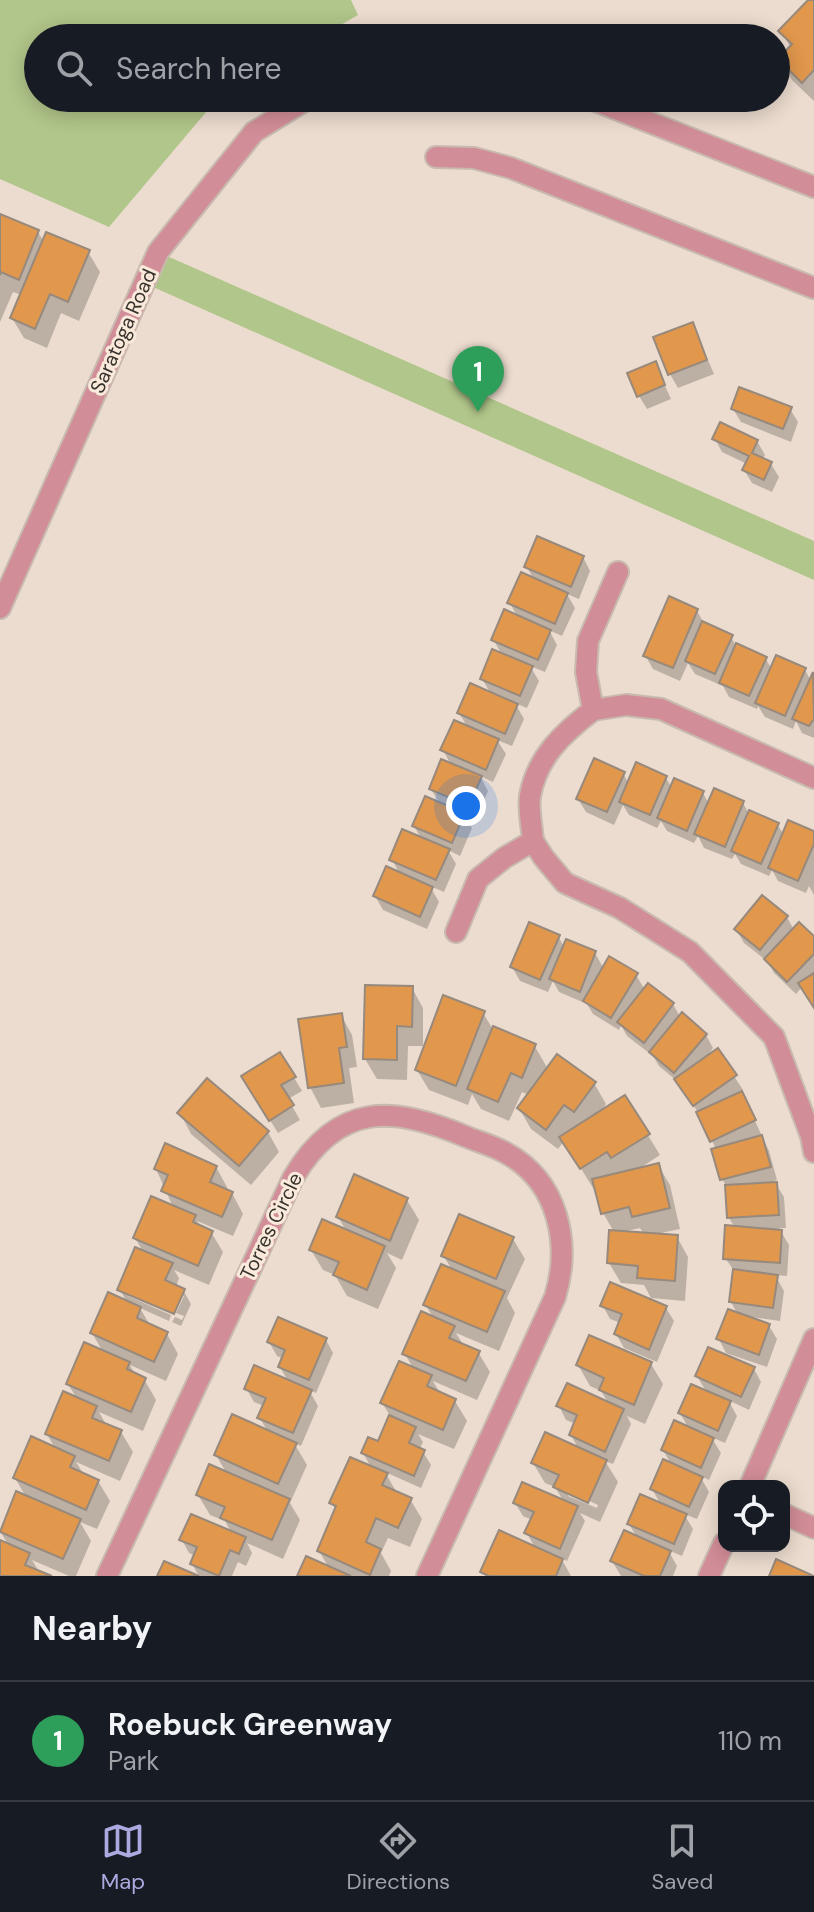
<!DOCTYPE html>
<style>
:root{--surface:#171b24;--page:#20242c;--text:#f1f3f6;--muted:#9ea1a6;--line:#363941;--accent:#aaaae1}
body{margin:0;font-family:"DM Sans",sans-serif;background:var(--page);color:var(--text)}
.controls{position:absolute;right:24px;bottom:24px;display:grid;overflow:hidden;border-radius:16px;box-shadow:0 4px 20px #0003}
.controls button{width:72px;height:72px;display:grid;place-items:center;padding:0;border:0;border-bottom:2px solid var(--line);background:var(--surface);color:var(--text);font:40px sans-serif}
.you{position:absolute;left:466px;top:806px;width:28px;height:28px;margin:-20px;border:6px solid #fff;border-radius:50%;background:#1a73e8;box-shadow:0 0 0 12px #1a73e833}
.badge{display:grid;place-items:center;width:52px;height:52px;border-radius:50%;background:var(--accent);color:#fff;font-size:26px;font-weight:700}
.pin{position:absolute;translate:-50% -66px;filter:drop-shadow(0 2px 4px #0008)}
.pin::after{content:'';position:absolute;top:42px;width:28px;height:24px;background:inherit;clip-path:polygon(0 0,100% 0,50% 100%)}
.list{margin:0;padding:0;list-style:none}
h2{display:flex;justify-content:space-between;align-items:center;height:104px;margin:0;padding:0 32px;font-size:34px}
h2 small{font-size:26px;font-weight:400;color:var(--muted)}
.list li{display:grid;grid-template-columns:52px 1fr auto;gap:24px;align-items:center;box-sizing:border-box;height:120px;padding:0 32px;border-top:2px solid var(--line)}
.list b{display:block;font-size:30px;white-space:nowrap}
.list p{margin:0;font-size:26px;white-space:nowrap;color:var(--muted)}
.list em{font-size:26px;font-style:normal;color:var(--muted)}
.icon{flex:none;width:44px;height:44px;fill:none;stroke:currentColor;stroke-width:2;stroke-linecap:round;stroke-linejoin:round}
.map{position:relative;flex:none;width:814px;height:1576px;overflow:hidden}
.search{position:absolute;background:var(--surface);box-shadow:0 4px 20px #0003;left:24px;right:24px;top:24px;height:88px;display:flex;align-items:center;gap:20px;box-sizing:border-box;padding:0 28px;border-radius:44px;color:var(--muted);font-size:30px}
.sheet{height:224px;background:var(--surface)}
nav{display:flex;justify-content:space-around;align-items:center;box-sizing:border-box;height:112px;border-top:2px solid var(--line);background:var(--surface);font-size:22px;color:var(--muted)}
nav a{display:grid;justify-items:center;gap:4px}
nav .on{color:var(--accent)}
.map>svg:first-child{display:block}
</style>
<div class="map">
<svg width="814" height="1576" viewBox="0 0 814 1576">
<rect width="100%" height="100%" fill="#ecdccf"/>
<!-- green -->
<g fill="#b1c68a">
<polygon points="0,0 351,0 358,15 318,38 38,38 38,98 218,98 109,227 0,179"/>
<polygon points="158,252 814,541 814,580 144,283"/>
</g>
<!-- shadow -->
<g fill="#0003" fill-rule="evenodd">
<polygon points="811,0 814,0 814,101 792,80 780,59 791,48 781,31"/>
<polygon points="0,216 38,232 44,242 88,252 100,272 79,321 61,313 47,348 24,338 12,318 22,295 13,292 0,322"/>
<polygon points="692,324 714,374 678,388 670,374"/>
<polygon points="655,364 671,399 647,409 639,396"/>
<polygon points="733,409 790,409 798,422 791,442 741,422"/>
<polygon points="715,439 757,441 765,455 762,460 771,464 779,477 772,492 752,483 744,470 747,464 722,452"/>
<polygon points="583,557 590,571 579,599 567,594 575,608 562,636 549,630 557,645 545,672 530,666 539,681 527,708 515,703 524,719 512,746 497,740 506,754 493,782 480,776 488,791 476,818 463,813 472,828 460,856 448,850 456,864 444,892 430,886 439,902 427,929 383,910 375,896 400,875 392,859 422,840 414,826 440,804 431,789 451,765 443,750 468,728 459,713 491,694 482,679 502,655 493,639 518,618 510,603 534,580 527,567"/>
<polygon points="697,611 705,625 731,637 736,646 765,658 772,669 805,670 811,681 814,674 814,738 802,733 796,721 793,729 765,717 758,706 757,709 729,697 723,686 695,674 688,663 680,681 653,669 645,655"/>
<polygon points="623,773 629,784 666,778 672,788 703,793 709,804 743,803 748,812 777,824 784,835 814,834 814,895 809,886 806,893 778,881 772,870 769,876 741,864 735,854 732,859 704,848 698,836 694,843 667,831 661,821 657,828 629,815 623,805 614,825 586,812 578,799"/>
<polygon points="787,917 794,930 814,939 814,1006 802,987 796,994 774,973 768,962 744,943 736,929"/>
<polygon points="558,936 564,947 595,953 604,969 636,975 645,990 649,986 673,1004 680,1017 706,1035 713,1048 706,1058 718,1051 743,1090 741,1091 769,1151 777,1180 774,1181 784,1197 786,1228 779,1228 789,1245 787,1276 775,1275 784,1291 780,1321 750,1317 769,1326 777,1339 767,1367 726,1353 719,1339 738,1315 731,1302 735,1272 725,1258 735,1228 729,1218 727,1187 722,1179 716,1149 699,1114 677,1081 659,1066 653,1056 627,1036 621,1025 619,1030 593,1014 587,1004 559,992 553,981 548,992 520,981 512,967"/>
<polygon points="412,988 423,1008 423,1046 408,1046 407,1080 377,1079 365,1059"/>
<path d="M483,1013L494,1031L534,1045L548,1069L594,1083L606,1104L599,1114L625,1098L660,1155L637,1170L658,1165L670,1185L680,1229L656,1234L677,1237L688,1257L685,1301L651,1298L644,1285L621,1283L609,1263L614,1232L603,1213L596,1186L593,1188L564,1141L558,1149L531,1129L519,1108L529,1095L522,1092L509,1121L481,1109L472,1094L468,1105L429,1090L417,1070ZM640,1228L644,1234L622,1232Z"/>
<polygon points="341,1015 352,1035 357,1067 349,1068 354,1103 321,1108 310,1087"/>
<polygon points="280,1054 302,1091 288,1099 300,1120 278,1133 251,1090"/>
<polygon points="180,1113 268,1132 279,1152 251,1185 191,1134"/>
<polygon points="216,1167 227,1187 226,1191 232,1193 243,1214 233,1236 197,1221 202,1228 211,1232 223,1252 209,1285 174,1270 179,1278 176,1287 183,1290 191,1304 181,1326 172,1322 175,1317 182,1320 184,1316 176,1313 184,1296 128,1292 128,1296 171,1315 169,1321 140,1308 151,1327 167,1334 178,1354 166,1381 130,1365 136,1376 144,1379 156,1400 143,1431 99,1412 107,1426 121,1432 133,1452 120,1481 76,1462 84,1475 98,1481 110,1501 97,1529 80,1522 91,1541 76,1576 69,1576 32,1560 40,1573 47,1576 0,1576 0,1542 9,1546 0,1531 17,1493 26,1497 15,1478 56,1450 47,1434 77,1399 68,1384 103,1352 92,1333 127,1303 120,1289 144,1253 135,1238 173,1207 156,1169"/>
<polygon points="407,1200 419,1220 402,1260 387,1253 396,1268 378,1309 347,1296 335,1275 323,1270 311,1250 347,1232 338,1217"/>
<polygon points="513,1239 525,1259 507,1298 515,1313 499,1351 456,1333 464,1346 478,1352 490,1372 477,1400 433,1381 441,1395 455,1401 467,1421 454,1449 418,1434 423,1442 419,1450 423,1452 431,1465 421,1488 385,1472 397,1493 410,1499 422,1519 410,1547 388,1538 381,1553 391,1571 389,1576 300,1576 329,1568 319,1551 336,1511 332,1503 372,1469 363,1453 379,1444 391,1417 382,1403 414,1370 405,1354 434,1319 425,1304 452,1270 443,1255"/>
<polygon points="603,1306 666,1308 674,1321 657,1362 624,1348 616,1334 621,1323 610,1319"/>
<polygon points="326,1340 333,1353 316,1393 309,1390 318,1406 301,1446 294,1443 307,1465 290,1503 300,1520 283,1559 247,1543 252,1553 246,1566 238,1562 232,1576 199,1576 192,1564 196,1556 189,1553 182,1540 232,1534 225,1521 210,1515 198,1495 227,1474 216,1455 268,1432 260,1418 264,1406 254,1402 246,1388 289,1383 280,1367 284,1359 277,1356 269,1342"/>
<path d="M651,1364L663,1384L645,1424L627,1416L631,1424L613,1464L605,1461L618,1482L600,1522L580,1513L585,1521L567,1561L561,1558L571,1576H485L482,1572L535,1548L527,1533L532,1520L523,1516L515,1503L564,1502L555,1487L545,1483L533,1463L579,1450L571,1435L576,1424L566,1420L559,1406L609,1404L601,1391L590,1386L578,1365ZM568,1491L598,1505L597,1508L568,1496Z"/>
<polygon points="754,1369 761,1382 749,1410 728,1400 737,1416 725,1443 711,1437 721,1453 709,1480 700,1476 709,1492 697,1519 684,1514 693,1529 682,1556 668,1550 677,1566 673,1576 621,1576 612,1561 638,1539 629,1524 661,1505 652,1489 672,1466 663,1450 689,1429 680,1413 707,1393 697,1376"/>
</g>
<!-- building -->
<g fill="#e1974c" stroke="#97897c" stroke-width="2">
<polygon points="808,0 814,0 814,70 802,83 778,59 792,44 778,31"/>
<polygon points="0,214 39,230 19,280 1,272 0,275"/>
<polygon points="46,232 90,250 68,302 50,294 35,329 10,318"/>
<polygon points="693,322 707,360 668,375 653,337"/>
<polygon points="656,361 665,385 637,397 627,373"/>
<polygon points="739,387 792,407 783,429 731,409"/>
<polygon points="720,422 758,440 752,453 772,462 764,480 742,470 749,456 712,439"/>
<polygon points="537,536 584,556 571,587 524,567"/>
<polygon points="521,572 568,593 555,624 507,603"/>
<polygon points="669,596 698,609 673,668 643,656"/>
<polygon points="504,609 551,630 538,660 491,640"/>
<polygon points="702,621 733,635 715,674 685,661"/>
<polygon points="736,643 767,657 749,696 719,683"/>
<polygon points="492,649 533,666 520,696 480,679"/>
<polygon points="776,655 806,668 785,716 755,703"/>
<polygon points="813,672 814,719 809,726 792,719"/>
<polygon points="470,683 518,704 505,734 457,713"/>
<polygon points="454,720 499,739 486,770 440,750"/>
<polygon points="594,758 625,772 607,812 576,799"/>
<polygon points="441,759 482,776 469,806 429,789"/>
<polygon points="636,762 667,776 650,815 619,802"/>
<polygon points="674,778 704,791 687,831 657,818"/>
<polygon points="714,788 744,801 725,847 694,834"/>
<polygon points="425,796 465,813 452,843 412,826"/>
<polygon points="749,810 779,823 761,864 731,851"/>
<polygon points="788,820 814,831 814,844 798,881 768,868"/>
<polygon points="402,829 450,849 436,880 389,860"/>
<polygon points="386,866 433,887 420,917 373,896"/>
<polygon points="762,895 788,916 760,950 734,929"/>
<polygon points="529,922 560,935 540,980 510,967"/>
<polygon points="799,922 814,936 814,954 787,982 764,959"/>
<polygon points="566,939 596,951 580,992 549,979"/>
<polygon points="609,956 638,973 611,1018 583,1001"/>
<polygon points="814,973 814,1008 798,983"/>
<polygon points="648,983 674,1003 644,1043 617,1022"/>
<polygon points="365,985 413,986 412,1027 397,1026 397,1060 363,1059"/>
<polygon points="443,995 485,1011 456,1086 415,1070"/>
<polygon points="682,1012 707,1034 674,1073 649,1052"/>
<polygon points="342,1013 347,1047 339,1048 344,1083 308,1088 298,1019"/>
<polygon points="493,1026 536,1044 522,1078 511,1073 498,1102 467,1089"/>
<polygon points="718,1048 737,1075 693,1106 674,1079"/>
<polygon points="280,1052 296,1077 281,1085 294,1105 269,1121 241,1076"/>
<polygon points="557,1054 596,1082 574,1112 564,1105 546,1130 517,1108"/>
<polygon points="207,1078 269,1131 239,1166 177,1113"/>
<polygon points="742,1091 756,1120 710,1142 696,1112"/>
<polygon points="625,1095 650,1134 611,1158 607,1152 580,1169 559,1137"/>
<polygon points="762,1135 771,1167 720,1180 711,1149"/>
<polygon points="165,1143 217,1166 210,1182 233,1192 222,1217 161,1191 168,1175 154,1169"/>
<polygon points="659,1163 670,1208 632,1217 629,1207 601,1214 592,1179"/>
<polygon points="354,1174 408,1198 390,1241 336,1217"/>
<polygon points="777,1182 779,1215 727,1218 725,1185"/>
<polygon points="151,1196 196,1215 193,1222 213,1231 198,1266 133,1238"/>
<polygon points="459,1214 514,1237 496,1279 441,1256"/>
<polygon points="322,1219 385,1246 367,1290 333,1275 339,1262 309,1250"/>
<polygon points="725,1225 782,1230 780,1263 723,1259"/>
<polygon points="609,1230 678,1235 675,1281 637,1278 638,1266 607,1263"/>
<polygon points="135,1247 173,1263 165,1280 185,1289 174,1314 117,1290"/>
<polygon points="441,1264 505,1291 487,1332 423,1305"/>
<polygon points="733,1269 778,1275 773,1308 729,1302"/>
<polygon points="610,1282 667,1306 649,1350 614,1334 622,1314 600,1306"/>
<polygon points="108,1292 141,1307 137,1318 168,1332 154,1362 90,1333"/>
<polygon points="728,1309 770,1324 759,1355 716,1339"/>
<polygon points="421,1311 455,1326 449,1338 480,1351 466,1381 402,1354"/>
<polygon points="278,1317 327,1338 309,1380 278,1367 285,1350 267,1342"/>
<polygon points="589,1335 652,1362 634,1405 599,1390 604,1378 576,1365"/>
<polygon points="84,1342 130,1362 127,1369 146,1378 131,1412 66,1384"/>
<polygon points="708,1347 755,1367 741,1397 695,1376"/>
<polygon points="399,1361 432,1375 427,1386 456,1399 443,1430 380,1403"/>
<polygon points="254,1365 312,1390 293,1433 257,1418 266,1398 244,1389"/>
<polygon points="567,1383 624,1409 605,1452 569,1435 577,1415 556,1406"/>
<polygon points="691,1384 731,1401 718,1431 678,1413"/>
<polygon points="63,1391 97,1406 92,1418 122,1430 109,1461 45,1434"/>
<polygon points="232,1414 297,1443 278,1484 214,1455"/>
<polygon points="389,1415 416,1427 409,1443 425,1450 414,1476 361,1453 368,1437 378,1441"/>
<polygon points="674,1420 714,1438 701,1468 661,1450"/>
<polygon points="545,1432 607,1460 588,1503 553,1487 559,1475 531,1463"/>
<polygon points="31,1436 75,1456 70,1467 99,1480 86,1510 13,1478"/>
<polygon points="350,1457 388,1473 382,1485 412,1498 398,1528 376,1518 366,1542 381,1549 370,1575 317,1551 336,1506 329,1503"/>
<polygon points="663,1459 703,1477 689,1507 650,1489"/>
<polygon points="209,1464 290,1499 272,1540 220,1518 225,1507 196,1495"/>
<polygon points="522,1482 578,1506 560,1549 524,1533 534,1512 513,1503"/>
<polygon points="16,1491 81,1519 63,1559 0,1532"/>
<polygon points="640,1494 687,1514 674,1544 627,1524"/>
<polygon points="191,1514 246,1537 239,1554 230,1550 219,1576 190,1564 197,1547 179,1540"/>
<polygon points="499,1530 563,1559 556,1576 489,1576 480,1572"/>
<polygon points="624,1530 671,1551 660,1576 644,1576 610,1561"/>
<polygon points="0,1540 30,1553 25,1565 52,1576 0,1576"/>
<polygon points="306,1556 351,1576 297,1576"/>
<polygon points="776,1559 814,1576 769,1576"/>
<polygon points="164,1561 199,1576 157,1576"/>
</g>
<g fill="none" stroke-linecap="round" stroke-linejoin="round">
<!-- minor casing -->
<g stroke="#c8baaf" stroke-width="24">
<g id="minor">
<polyline points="588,98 814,187"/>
<polyline points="436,157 474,158 511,168 814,288"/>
<polyline points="0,608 158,252 254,132 309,98"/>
<polyline points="593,710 626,705 661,709 814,778"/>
<polyline points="533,841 544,858 565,883 620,908 690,952 774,1037 811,1136 814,1152"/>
<path d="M456,932L478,879L504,858L533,841C532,827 528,810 530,796C537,757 563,733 593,710L586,672L588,641L618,572"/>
<polyline points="750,1486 814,1339"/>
<polyline points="784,1514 814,1528"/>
<path d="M107,1576L293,1178C338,1101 393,1106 467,1137C479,1142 494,1146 506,1153C559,1182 571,1244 555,1297L427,1576"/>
<polyline points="709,1576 724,1543"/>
</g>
</g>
<!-- minor -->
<use href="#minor" stroke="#d28e98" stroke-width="20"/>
</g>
<g text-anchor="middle" stroke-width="6" stroke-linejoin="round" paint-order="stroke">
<!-- street labels -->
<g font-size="20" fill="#38322d" stroke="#f9eadc">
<text transform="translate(123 331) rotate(-66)" y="7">Saratoga Road</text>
<text transform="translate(271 1226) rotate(-64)" y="7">Torres Circle</text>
</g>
</g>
</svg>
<div class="controls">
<button><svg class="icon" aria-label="locate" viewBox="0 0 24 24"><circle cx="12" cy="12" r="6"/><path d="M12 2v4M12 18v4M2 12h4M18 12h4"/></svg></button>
</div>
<div class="you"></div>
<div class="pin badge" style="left:478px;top:412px;background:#2e9e5b">1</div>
<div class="search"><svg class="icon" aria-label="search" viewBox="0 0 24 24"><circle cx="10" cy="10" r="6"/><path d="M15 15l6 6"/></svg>Search here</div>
</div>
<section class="sheet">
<h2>Nearby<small></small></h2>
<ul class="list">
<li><span class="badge" style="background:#2e9e5b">1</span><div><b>Roebuck Greenway</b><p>Park</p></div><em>110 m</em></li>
</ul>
</section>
<nav>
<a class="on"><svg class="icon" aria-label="map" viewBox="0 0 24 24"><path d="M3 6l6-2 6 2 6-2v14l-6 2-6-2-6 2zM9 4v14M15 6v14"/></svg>Map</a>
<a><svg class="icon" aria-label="directions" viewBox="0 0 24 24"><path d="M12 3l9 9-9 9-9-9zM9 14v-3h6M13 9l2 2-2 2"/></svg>Directions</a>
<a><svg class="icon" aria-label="saved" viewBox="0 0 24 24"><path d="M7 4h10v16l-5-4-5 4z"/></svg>Saved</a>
</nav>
